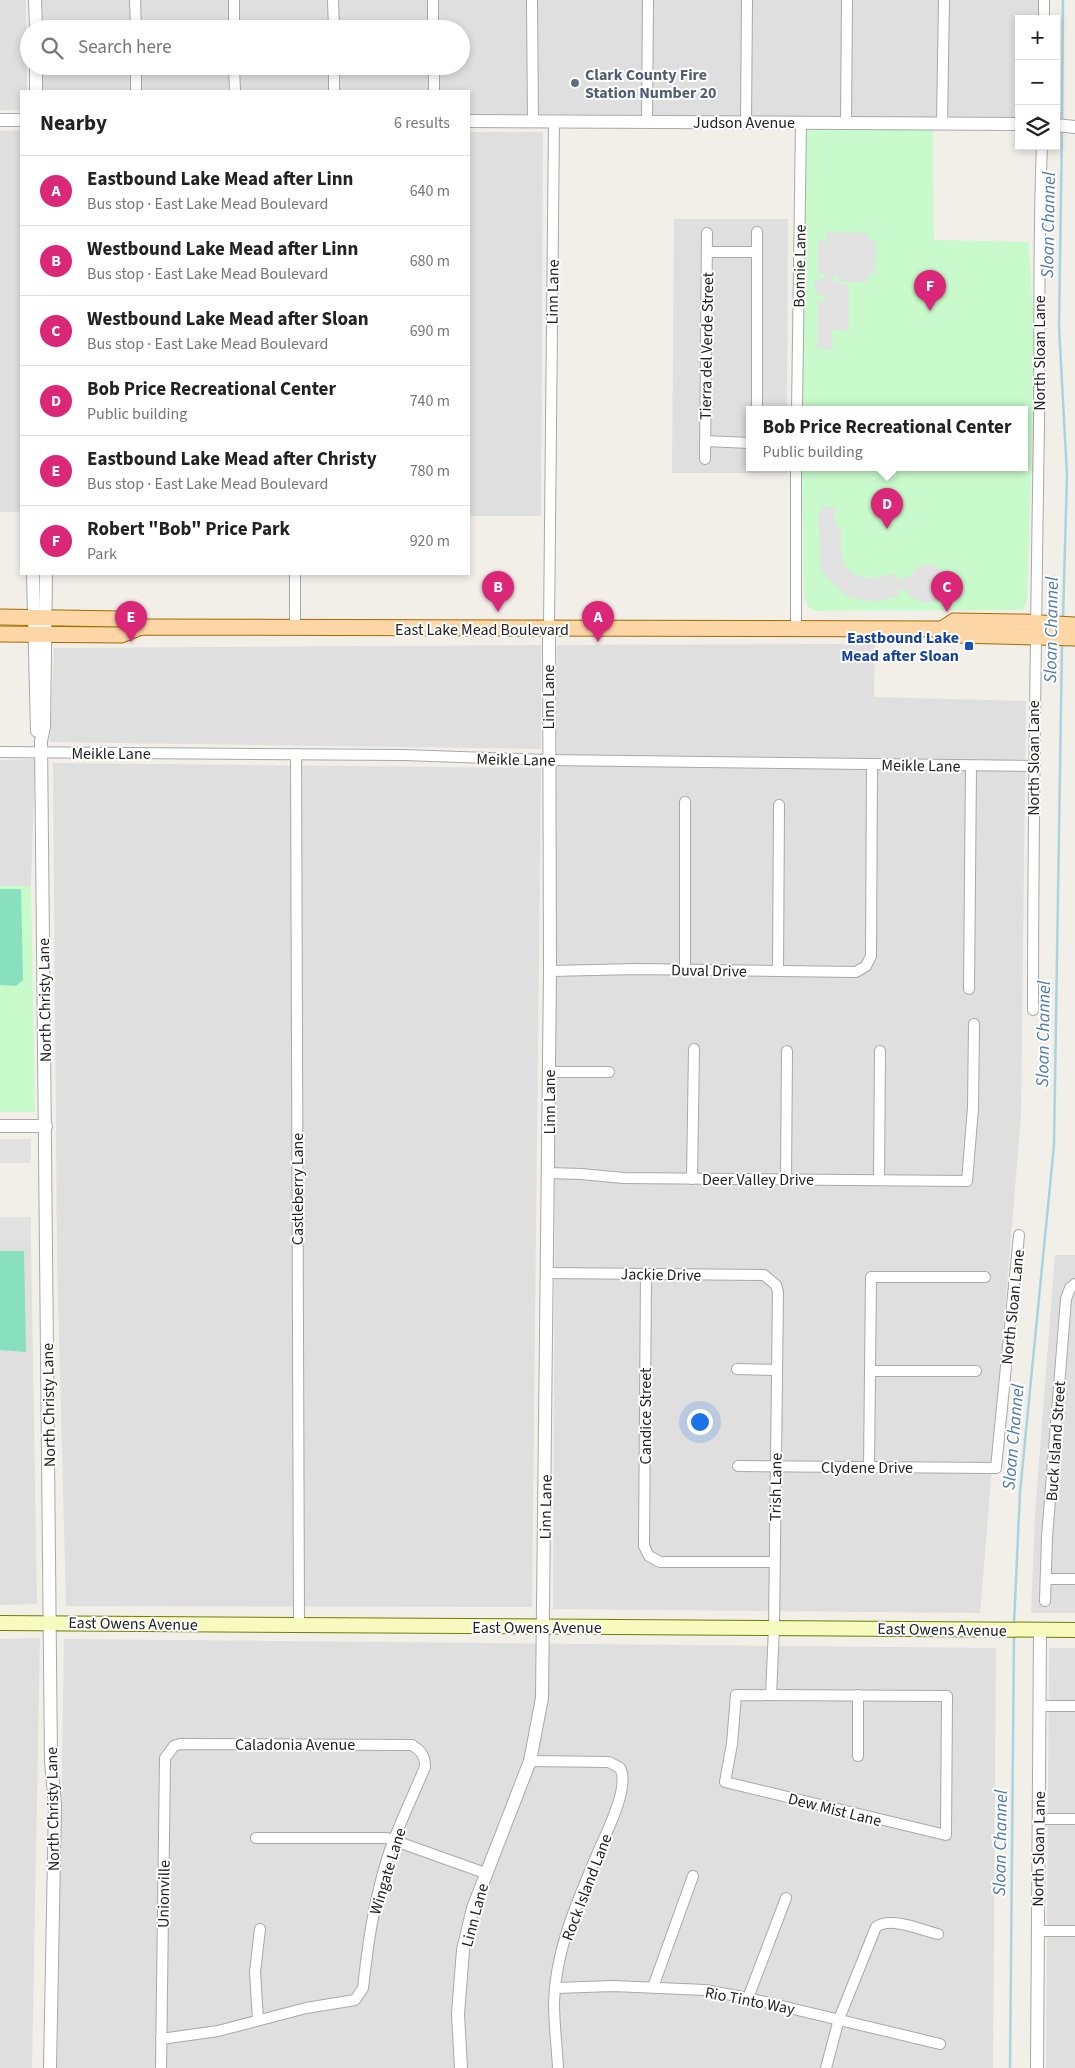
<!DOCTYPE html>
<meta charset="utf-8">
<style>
:root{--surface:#fff;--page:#f2f2f2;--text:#222;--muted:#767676;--line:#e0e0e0;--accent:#db2777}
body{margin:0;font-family:"Source Sans 3",sans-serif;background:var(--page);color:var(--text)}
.controls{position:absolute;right:15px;top:15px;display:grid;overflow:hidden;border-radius:0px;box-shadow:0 2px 8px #0003}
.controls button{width:45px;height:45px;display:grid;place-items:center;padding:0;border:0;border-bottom:1px solid var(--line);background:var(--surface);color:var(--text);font:25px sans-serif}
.you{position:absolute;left:699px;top:1421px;width:18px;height:18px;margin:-12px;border:4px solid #fff;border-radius:50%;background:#1a73e8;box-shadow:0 0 0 8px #1a73e833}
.badge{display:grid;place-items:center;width:32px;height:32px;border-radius:50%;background:var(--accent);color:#fff;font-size:16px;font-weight:700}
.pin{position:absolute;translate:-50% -41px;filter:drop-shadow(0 1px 2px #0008)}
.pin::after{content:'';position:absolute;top:26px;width:18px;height:15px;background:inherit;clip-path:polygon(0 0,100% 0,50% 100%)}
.popup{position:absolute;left:746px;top:406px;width:282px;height:65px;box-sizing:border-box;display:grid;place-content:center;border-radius:0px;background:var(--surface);filter:drop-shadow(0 1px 4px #0005);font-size:16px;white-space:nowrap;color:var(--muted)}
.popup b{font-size:19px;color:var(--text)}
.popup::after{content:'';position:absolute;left:50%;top:100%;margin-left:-10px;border:10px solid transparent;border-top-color:var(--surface)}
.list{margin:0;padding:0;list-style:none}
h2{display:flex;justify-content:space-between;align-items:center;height:65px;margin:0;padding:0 20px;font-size:21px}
h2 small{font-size:16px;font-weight:400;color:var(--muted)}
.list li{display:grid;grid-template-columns:32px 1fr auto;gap:15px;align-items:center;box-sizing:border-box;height:70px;padding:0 20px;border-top:1px solid var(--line)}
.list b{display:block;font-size:19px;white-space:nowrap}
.list p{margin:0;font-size:16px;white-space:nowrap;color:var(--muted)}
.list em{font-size:16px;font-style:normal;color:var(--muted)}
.icon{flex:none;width:28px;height:28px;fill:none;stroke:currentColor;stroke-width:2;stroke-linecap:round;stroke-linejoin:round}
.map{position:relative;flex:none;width:1075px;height:2068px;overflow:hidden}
.search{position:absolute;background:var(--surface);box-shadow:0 2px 8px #0003;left:20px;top:20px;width:450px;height:55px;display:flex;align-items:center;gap:12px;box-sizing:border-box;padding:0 18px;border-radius:28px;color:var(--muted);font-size:19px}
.panel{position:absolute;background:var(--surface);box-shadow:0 2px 8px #0003;left:20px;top:90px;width:450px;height:485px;border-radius:0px}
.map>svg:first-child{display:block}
</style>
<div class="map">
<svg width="1075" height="2068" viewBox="0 0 1075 2068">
<rect width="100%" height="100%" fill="#f2efe9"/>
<!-- residential -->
<g fill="#e0dfdf">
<polygon points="0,0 26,0 27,91 21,91 21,110 0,110"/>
<polygon points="39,0 1038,0 1038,19 1019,19 1019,118 469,114 469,91 40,91 40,66 461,66 461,29 39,29"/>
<polygon points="21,130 21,512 0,512 0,131"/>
<polygon points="469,132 543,132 541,516 469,516"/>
<polygon points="674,219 788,219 787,410 750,410 750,468 787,468 787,473 672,473"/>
<polygon points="875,644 874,697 1026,701 1021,1116 980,1613 553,1609 557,645"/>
<polygon points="541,645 541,749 50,742 54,648"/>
<polygon points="35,759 31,886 0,886 0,760"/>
<polygon points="53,763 541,768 532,1607 66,1606 57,1258"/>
<polygon points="0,1241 31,1241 37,1604 0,1605"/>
<polygon points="1055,1255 1075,1255 1075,1613 1031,1613 1035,1515"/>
<polygon points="40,1638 32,2068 0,2068 0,1639"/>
<polygon points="64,1639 996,1648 993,2068 57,2068"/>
<polygon points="1049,1648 1075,1648 1075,2068 1046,2068"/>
</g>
<!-- park -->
<g fill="#c8facc">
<polygon points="801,123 933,123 934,240 1029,242 1032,299 1036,323 1027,600 1023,610 816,611 808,607 804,596 802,468 1024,468 1024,410 801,410"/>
<polygon points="0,886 31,886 35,1112 0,1112"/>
</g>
<!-- pitch -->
<g fill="#88e0be">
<polygon points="0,889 21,889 23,980 16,986 0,985"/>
<polygon points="0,1251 24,1251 26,1352 0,1350"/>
</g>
<!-- parking -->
<g fill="#e2e2e2">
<polygon points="827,232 867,233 869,240 876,240 875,274 868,274 868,282 839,282 839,275 834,275 834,282 849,285 849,331 832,330 833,350 817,348 818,301 826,301 824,296 817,295 814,280 821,281 825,276 823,273 818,274 818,241 827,241"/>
<polygon points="835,506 835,526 841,527 841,551 844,566 857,576 872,578 896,574 898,580 911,576 913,571 920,566 932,564 942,571 946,578 944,594 940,600 929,603 916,600 904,590 899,590 899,596 872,602 847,596 821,571 818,511 823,512 821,507 814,507"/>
<rect x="0" y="1139" width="31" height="24"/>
<rect x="0" y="1217" width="31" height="24"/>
</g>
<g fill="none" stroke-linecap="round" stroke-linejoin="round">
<!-- stream -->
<g stroke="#aad3df" stroke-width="2.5">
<polyline points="1062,121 1063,0"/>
<polyline points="1062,129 1059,327 1067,475 1063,618"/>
<polyline points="1014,1624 1020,1492 1054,1145 1062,644"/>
<polyline points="1010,2068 1014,1634"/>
</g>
<!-- minor casing -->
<g stroke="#a9a9a9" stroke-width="12">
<g id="minor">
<polyline points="135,0 136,29"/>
<polyline points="234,0 234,29"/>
<polyline points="333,0 334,29"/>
<polyline points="433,0 433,29"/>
<polyline points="532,0 533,122"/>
<polyline points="1044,19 1044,0"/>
<polyline points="136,66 136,91"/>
<polyline points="234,66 235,91"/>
<polyline points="334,66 334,91"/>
<polyline points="434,66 434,91"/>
<polyline points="647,122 648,0"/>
<polyline points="746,122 747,0"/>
<polyline points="846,123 847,0"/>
<polyline points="942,124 944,0"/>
<polyline points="707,252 757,252"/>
<polyline points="757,410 757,232"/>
<polyline points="797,410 801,123"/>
<polyline points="705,441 750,443"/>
<polyline points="705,459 707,233"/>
<polyline points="295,628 295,574"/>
<polyline points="549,629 554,122"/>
<polyline points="796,629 796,468"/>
<polyline points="0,752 403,755 548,760 1033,766"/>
<polyline points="296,754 299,1624"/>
<polyline points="685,970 685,802"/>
<polyline points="550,971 636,969 856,972 866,966 871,956 872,764"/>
<polyline points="778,971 779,805"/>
<polyline points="969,989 971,766"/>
<path d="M1033,1010C1033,814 1036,619 1039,424C1040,331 1038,239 1042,146"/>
<polyline points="550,1072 609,1072"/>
<polyline points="549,1173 581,1174 624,1178 967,1181 973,1108 974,1024"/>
<polyline points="692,1179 694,1049"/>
<polyline points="786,1179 787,1051"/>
<polyline points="879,1180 880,1051"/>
<polyline points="548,1273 764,1275 776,1285 778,1292 774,1628 771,1695"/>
<polyline points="646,1274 644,1546 649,1556 660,1562 774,1562"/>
<polyline points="737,1369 777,1370"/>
<polyline points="870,1371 976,1371"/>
<polyline points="738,1466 996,1468 1019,1235"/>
<polyline points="869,1467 871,1277 985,1277"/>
<polyline points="1046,1579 1075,1579"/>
<polyline points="1045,1601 1047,1537 1066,1299 1070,1288 1075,1284"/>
<polygon points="736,1695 947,1696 946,1835 725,1782 732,1744"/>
<polyline points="1040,1706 1075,1706"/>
<polyline points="858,1756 858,1695"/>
<path d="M530,1761L609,1762L620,1768C631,1787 604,1837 596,1857C576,1904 555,1952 554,2003C554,2025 557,2047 558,2068"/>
<polyline points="1038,1819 1075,1819"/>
<polyline points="256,1838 387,1838 485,1873"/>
<polyline points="1037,1931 1075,1931"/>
<polyline points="653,1987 693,1876"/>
<polyline points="556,1988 613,1986 705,1990 748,1998 940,2044"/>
<polyline points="748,1998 786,1898"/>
<polyline points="258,2020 255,1972 260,1929"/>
<path d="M161,2068L165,1758L174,1746L180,1744L412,1745C421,1751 425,1755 425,1767C413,1796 398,1826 388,1856C374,1900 368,1943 363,1988L355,2000L306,2008L218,2031L161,2039"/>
<path d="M826,2068L839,2019L876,1927C891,1916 921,1930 938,1934"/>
</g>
</g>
<!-- tertiary casing -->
<g stroke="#a9a9a9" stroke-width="14">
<g id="tertiary">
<polyline points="35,0 36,29"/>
<polyline points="36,66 36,91"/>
<polyline points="0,120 21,120"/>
<polyline points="469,121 1019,124"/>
<polyline points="1056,125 1075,127"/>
<polyline points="33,574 37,731"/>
<polyline points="46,574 44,727 41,741 51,1762 55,1804 50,2068"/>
<polyline points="0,1126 46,1126"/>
<polyline points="461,2068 458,2014 463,1950 473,1908 530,1761 542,1698 550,971 549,629"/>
<polyline points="1037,2068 1040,1630"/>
</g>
</g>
<!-- secondary casing -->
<g stroke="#707d05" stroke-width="16">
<polyline id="secondary" points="0,1623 1075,1630"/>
</g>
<!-- primary casing -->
<g stroke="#a06b00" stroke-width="17">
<g id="primary">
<polyline points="0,617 122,619 141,627"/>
<polyline points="942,629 954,621 1023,622 1075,625"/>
<polyline points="0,634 121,635 141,627 942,629 954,635 1075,638"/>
</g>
</g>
<!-- minor -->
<use href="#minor" stroke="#fff" stroke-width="10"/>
<!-- tertiary -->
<use href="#tertiary" stroke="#fff" stroke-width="12"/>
<!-- secondary -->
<use href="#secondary" stroke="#f7fabf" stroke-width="14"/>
<!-- primary -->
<use href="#primary" stroke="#fcd6a4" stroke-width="15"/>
</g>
<!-- markers -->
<circle fill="#5c6f8a" stroke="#fff" stroke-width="2" cx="575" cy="83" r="5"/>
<rect fill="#1a4fb4" stroke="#fff" stroke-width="2" x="964" y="641" width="10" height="10" rx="2.5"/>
<g text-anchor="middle" stroke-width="4" stroke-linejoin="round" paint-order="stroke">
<!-- service labels -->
<g font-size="16" font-weight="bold" fill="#4e5e75" stroke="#fff" text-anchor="start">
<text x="585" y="80">Clark County Fire<tspan x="585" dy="18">Station Number 20</tspan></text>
</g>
<!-- street labels -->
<g font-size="16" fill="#222" stroke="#fff">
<text x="744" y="128">Judson Avenue</text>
<text transform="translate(799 266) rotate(-89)" y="6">Bonnie Lane</text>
<text transform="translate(552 292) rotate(-89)" y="6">Linn Lane</text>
<text transform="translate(706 346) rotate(-89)" y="6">Tierra del Verde Street</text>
<text transform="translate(1039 353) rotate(-90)" y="6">North Sloan Lane</text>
<text x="482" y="635">East Lake Mead Boulevard</text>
<text transform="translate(548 697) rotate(-90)" y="6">Linn Lane</text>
<text x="111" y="759">Meikle Lane</text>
<text transform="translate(1033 758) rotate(-90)" y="6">North Sloan Lane</text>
<text transform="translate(516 759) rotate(1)" y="6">Meikle Lane</text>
<text transform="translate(921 765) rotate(1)" y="6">Meikle Lane</text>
<text transform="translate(709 970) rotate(1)" y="6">Duval Drive</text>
<text transform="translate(44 1000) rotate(-91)" y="6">North Christy Lane</text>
<text transform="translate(549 1102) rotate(-90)" y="6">Linn Lane</text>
<text x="758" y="1185">Deer Valley Drive</text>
<text transform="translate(297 1189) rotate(-90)" y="6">Castleberry Lane</text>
<text transform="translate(661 1274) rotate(1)" y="6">Jackie Drive</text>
<text transform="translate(1012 1307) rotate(-84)" y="6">North Sloan Lane</text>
<text transform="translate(48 1405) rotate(-91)" y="6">North Christy Lane</text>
<text transform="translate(645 1416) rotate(-90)" y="6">Candice Street</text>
<text transform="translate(1055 1441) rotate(-86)" y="6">Buck Island Street</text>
<text x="867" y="1473">Clydene Drive</text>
<text transform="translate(775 1487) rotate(-89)" y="6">Trish Lane</text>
<text transform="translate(545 1507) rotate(-89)" y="6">Linn Lane</text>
<text transform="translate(133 1623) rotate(1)" y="6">East Owens Avenue</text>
<text x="537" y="1633">East Owens Avenue</text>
<text transform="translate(942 1629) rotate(1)" y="6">East Owens Avenue</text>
<text x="295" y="1750">Caladonia Avenue</text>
<text transform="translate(52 1809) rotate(-91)" y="6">North Christy Lane</text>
<text transform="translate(835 1809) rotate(14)" y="6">Dew Mist Lane</text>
<text transform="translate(1038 1849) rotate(-89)" y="6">North Sloan Lane</text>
<text transform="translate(387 1871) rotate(-73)" y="6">Wingate Lane</text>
<text transform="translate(586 1887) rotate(-69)" y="6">Rock Island Lane</text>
<text transform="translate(163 1894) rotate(-89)" y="6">Unionville</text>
<text transform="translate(474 1915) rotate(-75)" y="6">Linn Lane</text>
<text transform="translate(750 2000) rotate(11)" y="6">Rio Tinto Way</text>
</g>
<!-- transit labels -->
<g font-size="16" font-weight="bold" fill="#164399" stroke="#fff" text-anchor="end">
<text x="959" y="643">Eastbound Lake<tspan x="959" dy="18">Mead after Sloan</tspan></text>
</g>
<!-- water labels -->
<g font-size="18" font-style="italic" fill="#4a7aab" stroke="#fff">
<text transform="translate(1048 225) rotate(-89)" y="6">Sloan Channel</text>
<text transform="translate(1051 630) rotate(-89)" y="6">Sloan Channel</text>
<text transform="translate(1043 1034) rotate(-89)" y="6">Sloan Channel</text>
<text transform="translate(1013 1437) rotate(-85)" y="6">Sloan Channel</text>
<text transform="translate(1000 1843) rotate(-89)" y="6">Sloan Channel</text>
</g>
</g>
</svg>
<div class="controls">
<button>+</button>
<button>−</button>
<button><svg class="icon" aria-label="layers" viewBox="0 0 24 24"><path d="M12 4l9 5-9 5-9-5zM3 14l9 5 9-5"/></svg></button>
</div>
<div class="you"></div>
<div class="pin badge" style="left:598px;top:642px">A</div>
<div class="pin badge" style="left:498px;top:612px">B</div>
<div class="pin badge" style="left:947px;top:612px">C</div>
<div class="pin badge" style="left:887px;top:529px">D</div>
<div class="popup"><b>Bob Price Recreational Center</b>Public building</div>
<div class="pin badge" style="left:131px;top:642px">E</div>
<div class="pin badge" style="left:930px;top:311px">F</div>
<div class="search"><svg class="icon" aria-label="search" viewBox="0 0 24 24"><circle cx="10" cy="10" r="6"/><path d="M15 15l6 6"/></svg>Search here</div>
<section class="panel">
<h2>Nearby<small>6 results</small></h2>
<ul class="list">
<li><span class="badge">A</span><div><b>Eastbound Lake Mead after Linn</b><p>Bus stop · East Lake Mead Boulevard</p></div><em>640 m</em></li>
<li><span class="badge">B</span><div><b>Westbound Lake Mead after Linn</b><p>Bus stop · East Lake Mead Boulevard</p></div><em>680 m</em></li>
<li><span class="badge">C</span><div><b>Westbound Lake Mead after Sloan</b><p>Bus stop · East Lake Mead Boulevard</p></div><em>690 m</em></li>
<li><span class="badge">D</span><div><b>Bob Price Recreational Center</b><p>Public building</p></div><em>740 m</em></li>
<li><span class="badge">E</span><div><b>Eastbound Lake Mead after Christy</b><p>Bus stop · East Lake Mead Boulevard</p></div><em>780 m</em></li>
<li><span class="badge">F</span><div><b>Robert &quot;Bob&quot; Price Park</b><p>Park</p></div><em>920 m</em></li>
</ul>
</section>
</div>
